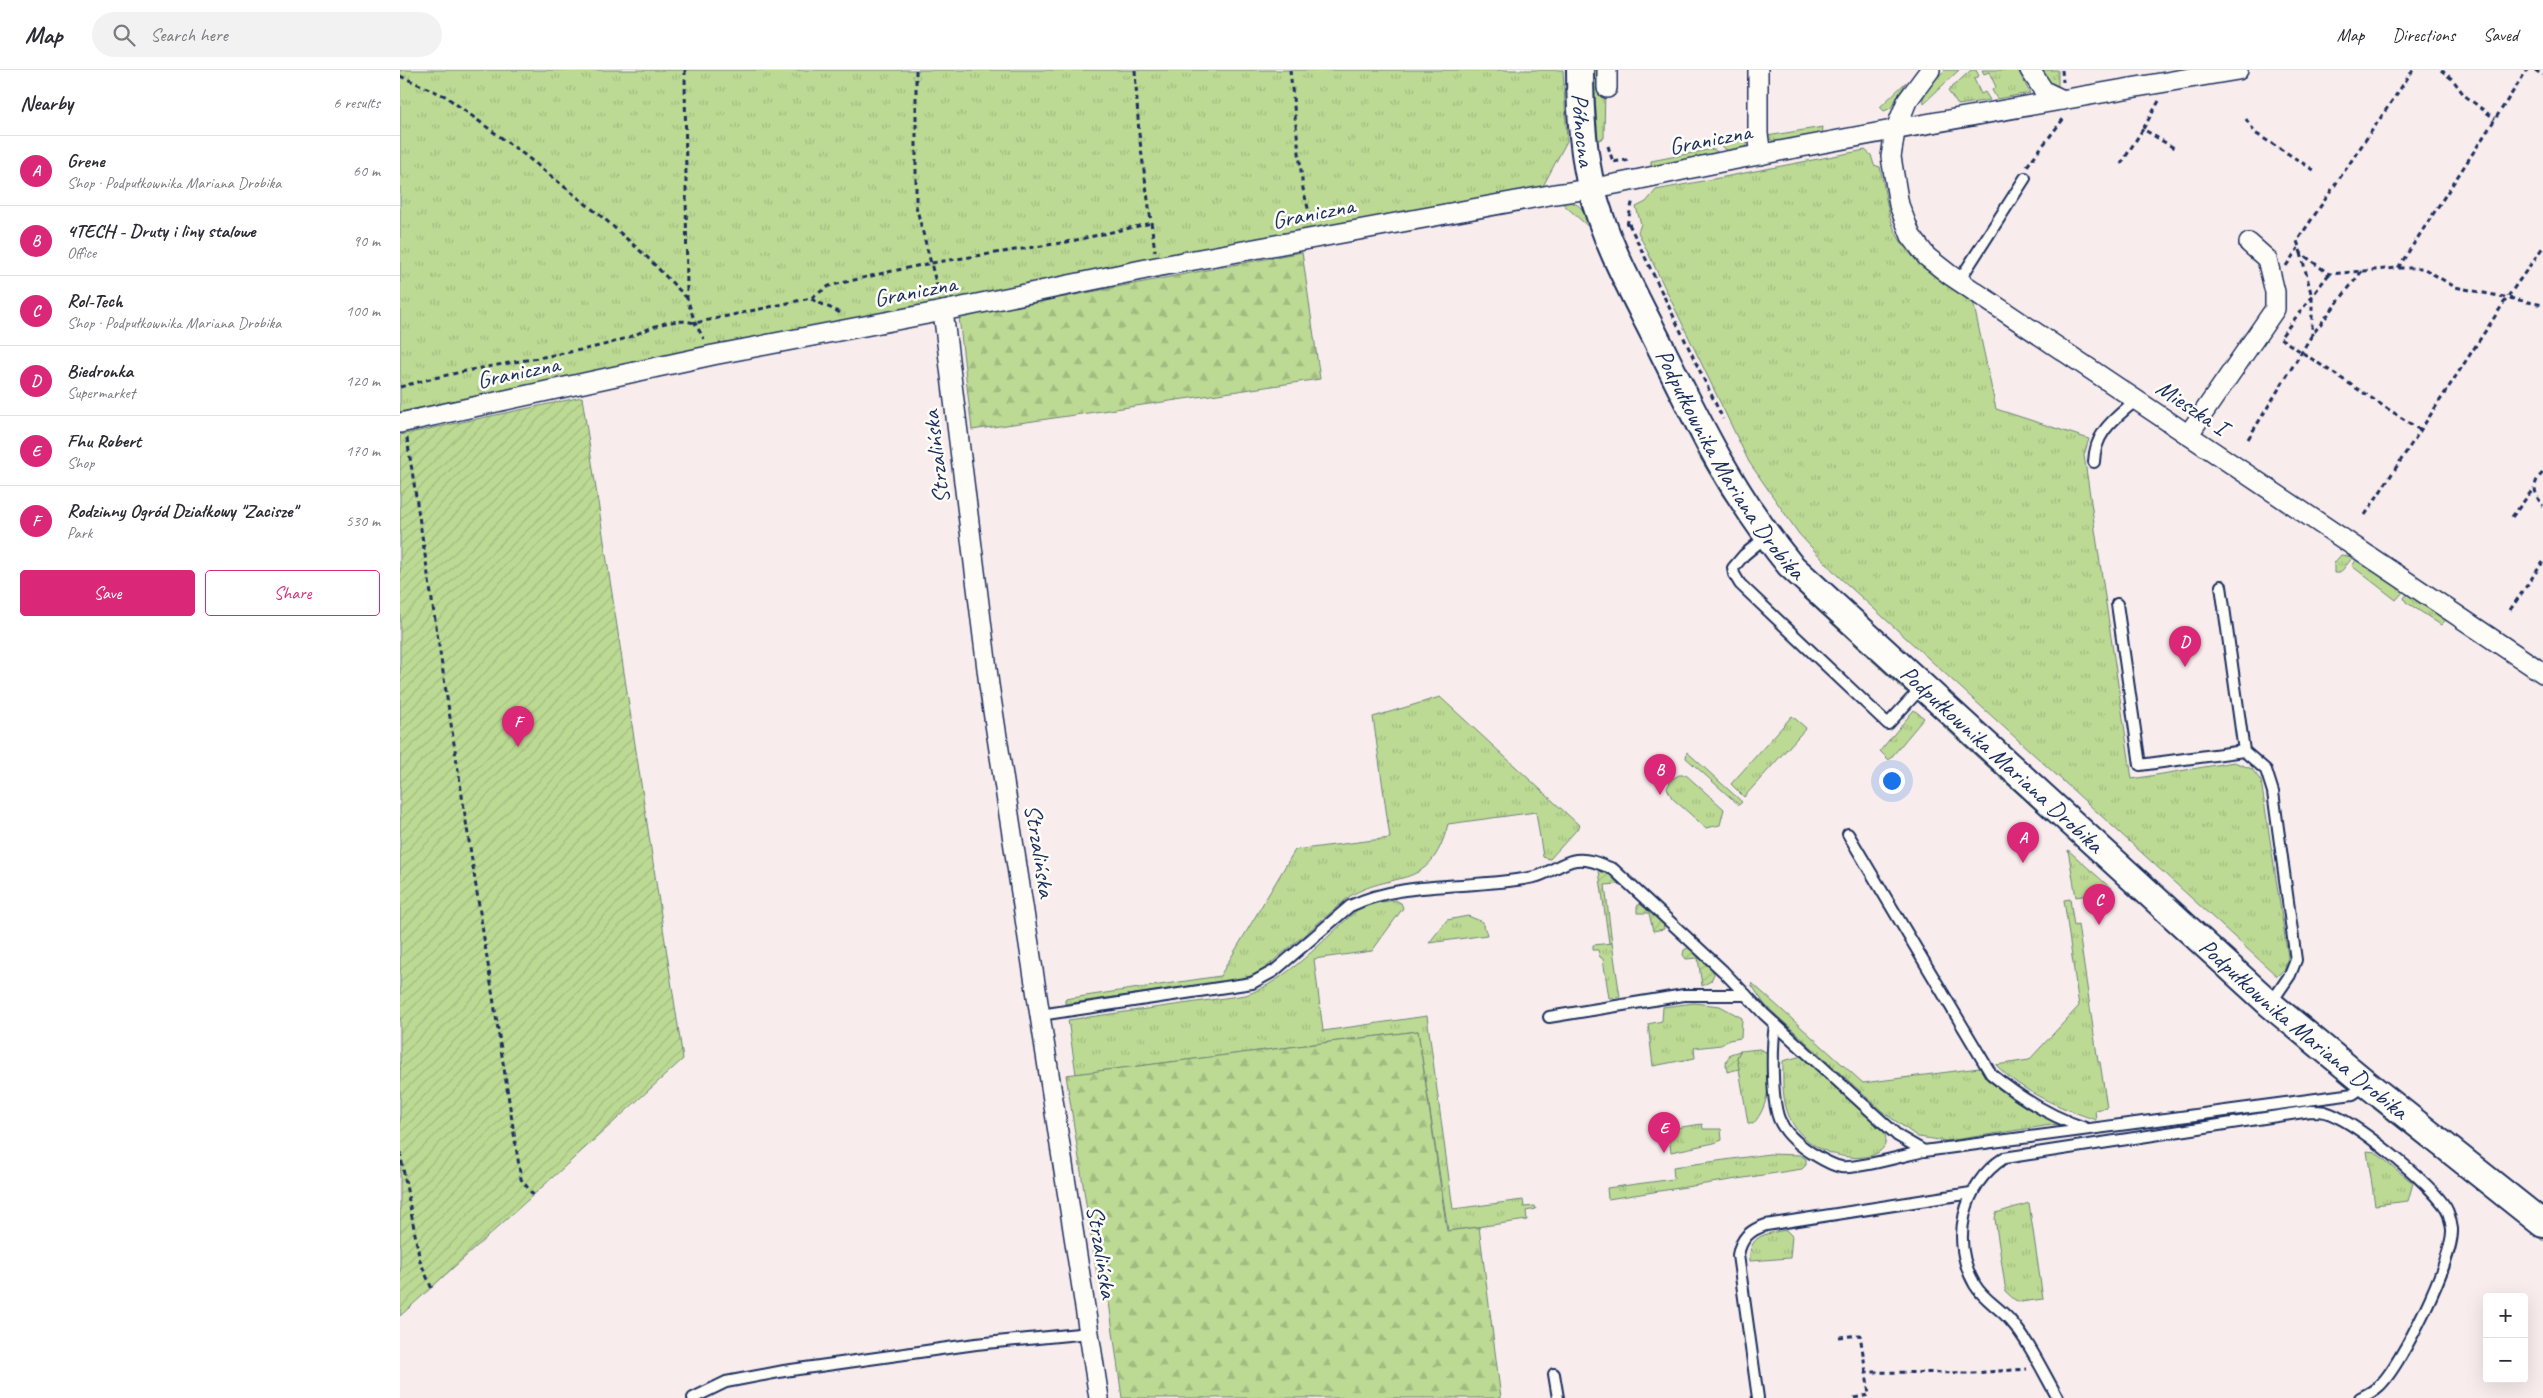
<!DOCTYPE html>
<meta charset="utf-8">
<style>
:root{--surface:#fff;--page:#f2f2f3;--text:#2b2b33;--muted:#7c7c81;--line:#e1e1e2;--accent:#db2777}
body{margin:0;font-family:Caveat,sans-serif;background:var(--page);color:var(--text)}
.controls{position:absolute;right:15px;bottom:15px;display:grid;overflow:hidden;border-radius:5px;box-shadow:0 5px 20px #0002}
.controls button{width:45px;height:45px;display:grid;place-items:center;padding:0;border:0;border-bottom:1px solid var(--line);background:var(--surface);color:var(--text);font:25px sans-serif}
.you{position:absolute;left:1491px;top:710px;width:18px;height:18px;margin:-12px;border:4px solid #fff;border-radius:50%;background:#1a73e8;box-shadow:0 0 0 8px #1a73e833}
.badge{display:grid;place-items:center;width:32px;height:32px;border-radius:50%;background:var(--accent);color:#fff;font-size:16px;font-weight:700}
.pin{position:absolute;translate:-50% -41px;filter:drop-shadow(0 1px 2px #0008)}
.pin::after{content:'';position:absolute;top:26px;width:18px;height:15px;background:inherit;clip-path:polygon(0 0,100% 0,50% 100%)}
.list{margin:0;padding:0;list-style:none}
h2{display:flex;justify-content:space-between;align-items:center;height:65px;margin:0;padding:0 20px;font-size:21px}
h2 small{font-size:16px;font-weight:400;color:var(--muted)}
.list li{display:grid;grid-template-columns:32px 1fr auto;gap:15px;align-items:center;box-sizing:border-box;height:70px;padding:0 20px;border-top:1px solid var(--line)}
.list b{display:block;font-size:19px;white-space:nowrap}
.list p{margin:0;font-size:16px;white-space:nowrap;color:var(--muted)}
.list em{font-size:16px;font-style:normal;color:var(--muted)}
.actions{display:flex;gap:10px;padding:15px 20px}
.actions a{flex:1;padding:11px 0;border:1px solid var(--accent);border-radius:5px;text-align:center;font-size:18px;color:var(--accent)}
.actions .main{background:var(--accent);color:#fff}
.icon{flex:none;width:28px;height:28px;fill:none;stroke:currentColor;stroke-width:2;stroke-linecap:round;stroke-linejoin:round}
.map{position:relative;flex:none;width:2143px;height:1328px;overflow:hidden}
header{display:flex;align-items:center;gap:30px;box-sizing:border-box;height:70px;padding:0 25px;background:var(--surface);border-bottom:1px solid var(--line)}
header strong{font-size:24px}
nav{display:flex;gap:28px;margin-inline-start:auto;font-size:18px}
.search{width:350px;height:45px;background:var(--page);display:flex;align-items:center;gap:12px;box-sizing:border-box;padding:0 18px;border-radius:28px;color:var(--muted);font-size:19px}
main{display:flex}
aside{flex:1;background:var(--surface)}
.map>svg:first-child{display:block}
</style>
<header>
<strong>Map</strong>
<div class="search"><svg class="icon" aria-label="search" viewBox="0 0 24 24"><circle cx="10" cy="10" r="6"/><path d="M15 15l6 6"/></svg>Search here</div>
<nav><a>Map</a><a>Directions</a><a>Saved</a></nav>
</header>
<main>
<aside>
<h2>Nearby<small>6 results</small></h2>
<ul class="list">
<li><span class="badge">A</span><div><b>Grene</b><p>Shop · Podpułkownika Mariana Drobika</p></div><em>60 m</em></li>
<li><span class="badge">B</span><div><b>4TECH - Druty i liny stalowe</b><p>Office</p></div><em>90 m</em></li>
<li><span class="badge">C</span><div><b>Rol-Tech</b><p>Shop · Podpułkownika Mariana Drobika</p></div><em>100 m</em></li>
<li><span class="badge">D</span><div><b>Biedronka</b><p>Supermarket</p></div><em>120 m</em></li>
<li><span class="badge">E</span><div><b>Fhu Robert</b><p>Shop</p></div><em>170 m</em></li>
<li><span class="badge">F</span><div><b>Rodzinny Ogród Działkowy &quot;Zacisze&quot;</b><p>Park</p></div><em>530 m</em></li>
</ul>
<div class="actions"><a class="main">Save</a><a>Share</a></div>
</aside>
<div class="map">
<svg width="2143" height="1328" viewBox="0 0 2143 1328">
<defs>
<pattern id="grass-tufts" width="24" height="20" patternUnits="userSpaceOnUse" patternTransform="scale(1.25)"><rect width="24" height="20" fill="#bcda93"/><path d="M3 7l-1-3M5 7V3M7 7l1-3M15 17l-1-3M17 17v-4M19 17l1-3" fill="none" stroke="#a1bb81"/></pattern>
<pattern id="forest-firs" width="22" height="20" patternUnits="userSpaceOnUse" patternTransform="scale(1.25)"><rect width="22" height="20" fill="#bcda93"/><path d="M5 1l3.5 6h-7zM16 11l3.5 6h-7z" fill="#a1bb81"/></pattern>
<pattern id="garden-furrows" width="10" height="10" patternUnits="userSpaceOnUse" patternTransform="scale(1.25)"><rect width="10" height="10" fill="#bcda93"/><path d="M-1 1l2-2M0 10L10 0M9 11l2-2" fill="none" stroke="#a1bb81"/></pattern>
</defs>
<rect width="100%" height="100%" fill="#f8ecec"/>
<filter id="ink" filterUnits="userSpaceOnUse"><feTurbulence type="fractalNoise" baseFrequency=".02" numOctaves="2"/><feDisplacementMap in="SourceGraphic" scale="10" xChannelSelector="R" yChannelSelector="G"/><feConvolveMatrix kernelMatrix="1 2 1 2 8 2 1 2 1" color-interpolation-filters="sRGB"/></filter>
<g filter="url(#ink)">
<!-- grass -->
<g fill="url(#grass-tufts)" stroke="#6c8478">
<path d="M0,0H1163L1167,71L1143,116C762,189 380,261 0,342Z"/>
<polygon points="1193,0 1202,0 1205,16 1204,68 1198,70"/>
<path d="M1545,0H1559L1524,33C1520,20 1537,8 1545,0Z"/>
<polygon points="1571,0 1576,0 1579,6 1574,9 1581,24 1585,22 1590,30 1558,35 1548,21"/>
<polygon points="1582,0 1618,0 1630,23 1597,29 1592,20 1596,17 1589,2 1584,4"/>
<polygon points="1641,0 1658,0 1658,18 1644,7"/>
<polygon points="1506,12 1491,38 1484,41 1480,37"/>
<path d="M1423,57L1422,65C1407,68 1378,81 1367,66Z"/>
<polygon points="1351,68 1344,79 1331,83 1318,74"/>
<polygon points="1313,79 1322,85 1254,97 1251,95 1251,91"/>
<path d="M1465,80L1471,85L1474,95L1480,97C1484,115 1486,135 1492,153C1505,191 1542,212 1573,231L1596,339L1689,369L1684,385L1732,709L1834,692L1852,699L1861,711L1888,887L1885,899L1877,906L1438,506L1399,464L1349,392L1238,162L1241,154L1236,137L1246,132L1256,120Z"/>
<path d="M1163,131C1183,132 1186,144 1192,160L1163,134Z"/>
<polygon points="1271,329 1275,333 1352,463 1352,466 1322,425 1300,388"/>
<polygon points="1363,482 1366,482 1505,618 1506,622 1402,526"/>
<polygon points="1941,485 1953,487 1940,503 1934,503 1934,493"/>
<polygon points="1957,489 2004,521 1996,530 1952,496"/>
<polygon points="2008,523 2047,549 2041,555 2006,532 2004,528"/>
<path d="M1040,627L1180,756L1150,789L1143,787L1136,742L1048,754C1030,823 996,799 950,826L864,899L851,906L835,910L665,934V929L820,906L895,780L990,768L973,647Z"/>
<polygon points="1514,640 1524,648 1489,690 1480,681"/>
<polygon points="1392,646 1406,658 1344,727 1331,714"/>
<polygon points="1543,656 1548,656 1638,739 1637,741"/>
<polygon points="1287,682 1342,732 1339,735 1286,688"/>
<polygon points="1279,705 1286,705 1324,739 1320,755 1306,758 1272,728 1267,718 1272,709"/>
<polygon points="1668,780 1714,821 1676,827"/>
<path d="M1670,829L1674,856L1678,855L1698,992H1700L1707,1038L1695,1040L1696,1050C1658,1037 1624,1023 1596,995L1629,990L1679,936L1664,830Z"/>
<path d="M995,830L1001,833L1003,838L972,881L914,889L923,961L1027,946L1053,1139L1123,1130L1124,1137L1135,1136L1136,1139L1126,1141L1127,1150L1048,1161L1018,961L676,1004L668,950L846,925C887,911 924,869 957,840L970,834Z"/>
<polygon points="1068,846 1083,852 1087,865 1029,873 1047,850"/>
<polygon points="1212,873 1220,927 1209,928 1203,889 1200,887 1198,880 1193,880 1193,875"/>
<polygon points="1352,913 1463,1013 1579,998 1604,1021 1658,1054 1547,1071 1518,1067 1483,1042 1365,935 1351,914"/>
<polygon points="1294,933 1320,936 1342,948 1341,968 1329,970 1321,975 1294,978 1295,988 1253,996 1248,954 1262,951 1263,937"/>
<path d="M1359,979L1366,982L1367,986C1370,1010 1370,1035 1353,1054L1348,1053L1337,987L1340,981Z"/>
<path d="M1402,986L1483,1059C1504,1101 1401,1099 1386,1037C1382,1023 1383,1006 1383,991Z"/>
<polygon points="1973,1038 1981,1040 2143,1165 2143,1171"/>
<polygon points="1302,1054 1303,1059 1321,1059 1322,1070 1314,1073 1271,1082 1268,1059"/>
<polygon points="1967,1081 1975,1082 2013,1113 2008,1131 1975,1135"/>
<polygon points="1369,1084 1400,1085 1406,1089 1406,1095 1402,1099 1208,1129 1207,1118 1274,1109 1273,1097"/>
<polygon points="1629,1133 1643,1229 1621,1232 1615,1230 1606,1222 1595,1149 1596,1143"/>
<path d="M1386,1160L1392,1166L1390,1188L1350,1191C1348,1165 1365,1164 1386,1160Z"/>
</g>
<!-- forest -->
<g fill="url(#forest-firs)" stroke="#6c8478">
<polygon points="902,182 920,309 572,360 559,247"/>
<polygon points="1018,961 1047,1161 1079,1157 1101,1328 722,1328 706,1210 698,1211 666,1005"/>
</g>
<!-- garden -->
<g fill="url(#garden-furrows)" stroke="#6c8478">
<polygon points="182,327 283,989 0,1246 0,365"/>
<polygon points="1199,801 1211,805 1218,814 1205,815 1212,873 1209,873"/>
<polygon points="1240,834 1263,852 1264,859 1253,861 1249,843 1237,843 1237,836"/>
<polygon points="1290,877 1311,896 1314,904 1311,911 1302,916 1298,888 1286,889 1283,885 1284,880"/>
<polygon points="1340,981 1337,987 1339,999 1327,1002 1326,993 1330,984"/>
</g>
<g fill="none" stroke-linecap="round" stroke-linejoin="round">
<!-- service casing -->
<g stroke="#1b2f5e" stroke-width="14">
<g id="service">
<polyline points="1559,211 1625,108"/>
<path d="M1694,392C1695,361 1715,349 1736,330"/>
<polyline points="1367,466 1344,485 1333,498 1334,504 1340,514 1488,654 1522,617"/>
<polyline points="1821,516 1844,681 1866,700 1873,722 1896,890 1890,905 1871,933"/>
<polyline points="1717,534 1740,695 1844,681"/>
<path d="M1448,764L1591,1004C1619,1027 1651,1047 1685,1058"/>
<path d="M640,945L852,913L874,901L950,836C1006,809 1074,820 1134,807C1149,804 1161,792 1176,790C1189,788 1202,795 1213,799L1323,901L1364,944L1498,1066L1524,1081L1953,1024L1966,1015"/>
<polyline points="1149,947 1284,925 1346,925"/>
<path d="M1375,954C1372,976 1371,1028 1379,1049C1385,1063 1398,1074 1410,1082C1420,1088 1430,1095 1441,1097C1458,1099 1506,1085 1524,1081"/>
<polyline points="1154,1304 1158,1328"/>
<polyline points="293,1328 326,1312 384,1301 576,1274 689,1263"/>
<path d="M1358,1328L1338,1185C1341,1168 1350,1160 1366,1155L1571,1123"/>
<path d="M1658,1328C1644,1304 1629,1271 1610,1250C1599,1237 1584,1230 1575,1215C1550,1172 1562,1115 1604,1088L1910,1041C1914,1041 1920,1041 1925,1042C1954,1050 2029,1112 2046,1138C2049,1143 2051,1153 2052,1159C2054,1188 2001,1296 1979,1316C1974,1321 1966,1325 1960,1328"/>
</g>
</g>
<!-- minor casing -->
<g stroke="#1b2f5e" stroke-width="22">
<g id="minor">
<polyline points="1207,0 1207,18"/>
<polyline points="1358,0 1358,64 1361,85"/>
<polyline points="1530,0 1507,31 1495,61 1491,87 1499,135 1511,166 1527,187 1550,205 2143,603"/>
<polyline points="1630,0 1644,21 1663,30"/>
<polyline points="543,241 589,615 699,1328"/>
<path d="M0,353L313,285L543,241L756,197L1155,124C1214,117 1273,101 1332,90C1500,58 1669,28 1838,0"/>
<polyline points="1788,365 1875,239 1875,222 1867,189 1849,173"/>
</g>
</g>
<!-- secondary casing -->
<g stroke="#1b2f5e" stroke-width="30">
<g id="secondary">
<path id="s1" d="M1180,0C1180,41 1182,80 1192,120C1206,174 1233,222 1258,272C1298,353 1332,424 1390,495L1870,934L1967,1014L2143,1154"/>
</g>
</g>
<!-- path -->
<g stroke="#1b2f5e" stroke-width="3" stroke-dasharray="5 4" stroke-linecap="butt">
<polyline points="285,0 287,228 295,253 304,269"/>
<polyline points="516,0 516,136 539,224"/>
<polyline points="735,0 739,64 755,181"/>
<polyline points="890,0 903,119 912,153"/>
<polyline points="1662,0 1663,12"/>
<polyline points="2013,0 1897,171 1901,183 1929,204 1998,198 2023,198 2055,217 2143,235"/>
<polyline points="2041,0 2053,10 2064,25 2095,49"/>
<polyline points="2135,0 2143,5"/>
<polyline points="0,6 45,26 126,86 207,151 247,187 287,228"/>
<polyline points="1759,31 1743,59 1774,78"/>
<polyline points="1846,49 1855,63 1917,102"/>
<polyline points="1208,76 1213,92 1226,90 1227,94"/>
<polyline points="1721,94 1743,59"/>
<polyline points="1627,96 1664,48"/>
<polyline points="1229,154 1323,349"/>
<polyline points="1227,155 1233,129"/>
<polyline points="1901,183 1912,227 1912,265"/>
<polyline points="1886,196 1898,178"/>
<polyline points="1998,198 2127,0"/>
<polyline points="1929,204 1880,268 2020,360"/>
<polyline points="411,229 441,243"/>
<path d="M0,317C45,304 91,296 138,288C166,282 195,279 223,269C248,261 267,246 295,253L411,228L429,216L488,202L531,193L667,172L752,153"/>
<polyline points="7,368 121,1109 134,1126"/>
<polyline points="1848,369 1912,265 1962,201"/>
<path d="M2143,403C2131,412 2134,425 2143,436"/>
<polyline points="1965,445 2107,228 2143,177"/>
<polyline points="2112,447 2134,418"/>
<polyline points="2110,540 2143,492"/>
<polyline points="0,1082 20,1191 32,1219"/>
<polyline points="1439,1267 1460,1265 1466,1302"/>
<polyline points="1454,1328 1469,1325 1466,1302 1573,1303 1627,1299"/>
</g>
<!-- service -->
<use href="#service" stroke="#fdfcf7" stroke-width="10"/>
<!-- minor -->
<use href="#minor" stroke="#fdfcf7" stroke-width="19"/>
<!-- secondary -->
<use href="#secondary" stroke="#fdfcf7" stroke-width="26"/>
</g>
</g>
<g text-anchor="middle" stroke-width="5" stroke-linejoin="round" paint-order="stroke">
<!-- street labels -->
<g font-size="24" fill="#1b2f5e" stroke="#fdfcf7">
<text dy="8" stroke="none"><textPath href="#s1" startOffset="60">Północna</textPath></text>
<text transform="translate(1310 69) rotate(-11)" y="8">Graniczna</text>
<text transform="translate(913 143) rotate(-11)" y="8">Graniczna</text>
<text transform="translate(515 221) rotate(-11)" y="8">Graniczna</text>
<text transform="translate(118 302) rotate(-12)" y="8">Graniczna</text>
<text transform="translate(1792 337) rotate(34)" y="8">Mieszka I</text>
<text transform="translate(536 387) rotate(-97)" y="8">Strzalińska</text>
<text dy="8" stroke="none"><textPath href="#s1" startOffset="429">Podpułkownika Mariana Drobika</textPath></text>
<text dy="8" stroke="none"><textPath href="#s1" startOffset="834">Podpułkownika Mariana Drobika</textPath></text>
<text transform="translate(640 781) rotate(81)" y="8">Strzalińska</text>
<text dy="8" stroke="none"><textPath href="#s1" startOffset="1239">Podpułkownika Mariana Drobika</textPath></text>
<text transform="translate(702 1182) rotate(81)" y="8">Strzalińska</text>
</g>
</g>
</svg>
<div class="controls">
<button>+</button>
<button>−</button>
</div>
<div class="you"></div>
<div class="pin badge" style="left:1623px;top:793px">A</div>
<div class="pin badge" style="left:1260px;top:725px">B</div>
<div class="pin badge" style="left:1699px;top:855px">C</div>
<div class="pin badge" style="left:1785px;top:597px">D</div>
<div class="pin badge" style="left:1264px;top:1083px">E</div>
<div class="pin badge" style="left:118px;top:677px">F</div>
</div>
</main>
